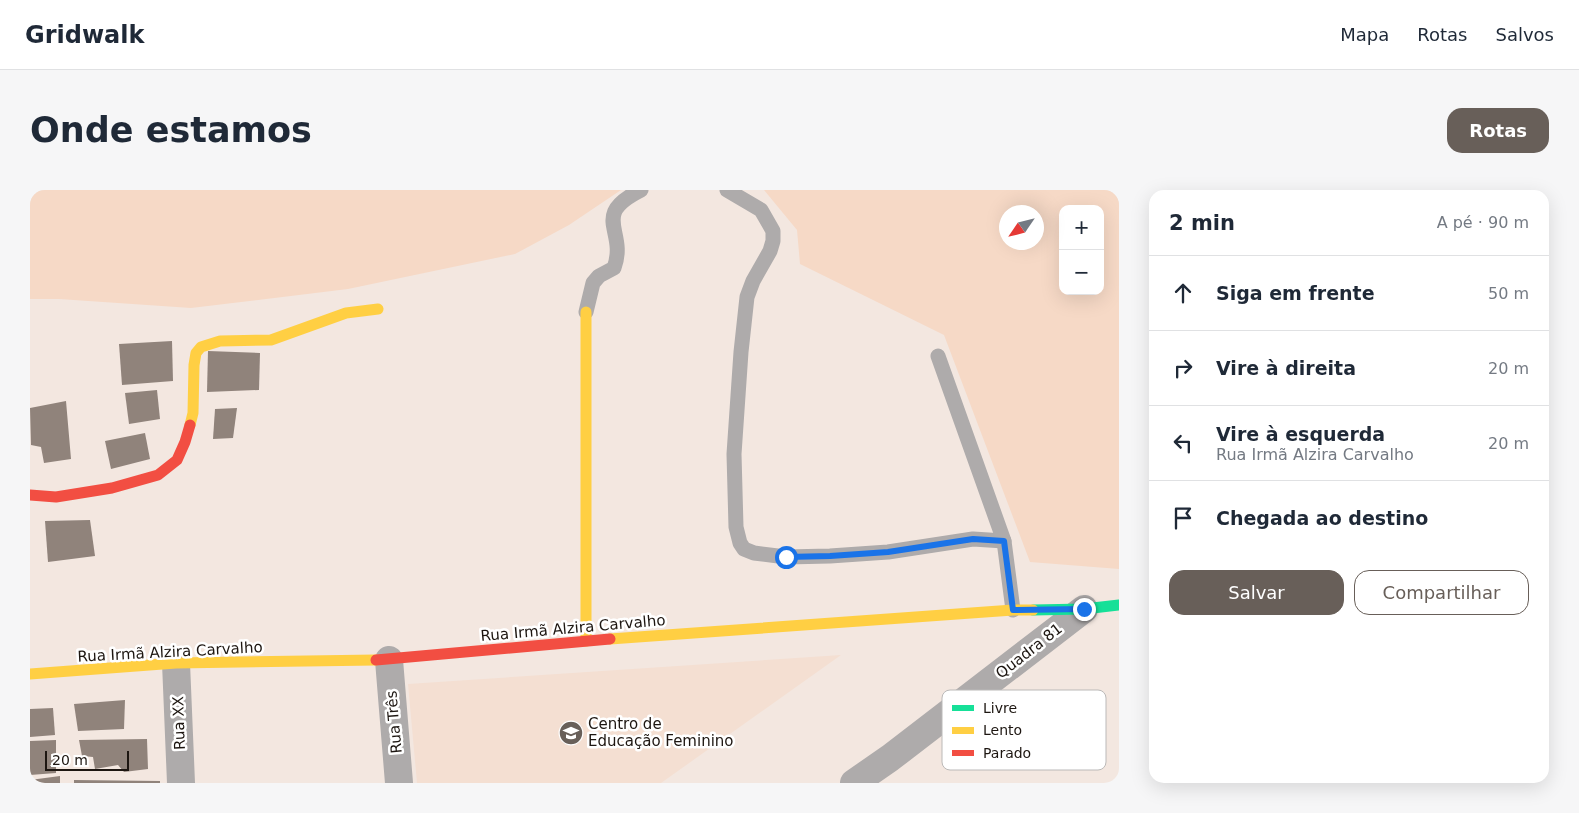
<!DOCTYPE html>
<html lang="pt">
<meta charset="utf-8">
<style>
:root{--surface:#fff;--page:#f6f6f7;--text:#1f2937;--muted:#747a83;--line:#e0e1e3;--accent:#685f59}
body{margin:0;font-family:"DejaVu Sans",sans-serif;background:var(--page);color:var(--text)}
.controls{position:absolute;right:15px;top:15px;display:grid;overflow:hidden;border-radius:10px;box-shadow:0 5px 20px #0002}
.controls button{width:45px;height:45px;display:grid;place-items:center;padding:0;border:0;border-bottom:1px solid var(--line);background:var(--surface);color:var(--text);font:25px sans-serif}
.compass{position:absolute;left:969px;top:15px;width:45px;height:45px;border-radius:50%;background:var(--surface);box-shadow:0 5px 20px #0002;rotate:235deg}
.scale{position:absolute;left:15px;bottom:12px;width:84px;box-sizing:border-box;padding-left:5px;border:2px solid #1d1611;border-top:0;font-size:14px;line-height:18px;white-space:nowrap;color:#1d1611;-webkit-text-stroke:4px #fff;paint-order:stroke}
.stop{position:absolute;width:15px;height:15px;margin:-11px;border:4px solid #1a73e8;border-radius:50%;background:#fff}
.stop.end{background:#1a73e8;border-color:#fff;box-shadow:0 1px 5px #0008}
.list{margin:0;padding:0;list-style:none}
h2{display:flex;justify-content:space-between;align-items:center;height:65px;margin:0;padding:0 20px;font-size:21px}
h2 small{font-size:16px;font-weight:400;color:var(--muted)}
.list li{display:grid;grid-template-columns:32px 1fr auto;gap:15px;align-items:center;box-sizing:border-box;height:75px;padding:0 20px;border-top:1px solid var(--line)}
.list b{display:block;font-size:19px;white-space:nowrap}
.list p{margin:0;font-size:16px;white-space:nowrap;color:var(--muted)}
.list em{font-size:16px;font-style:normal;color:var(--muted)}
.actions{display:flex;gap:10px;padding:15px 20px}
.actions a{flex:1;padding:11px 0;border:1px solid var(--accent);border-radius:15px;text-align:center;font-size:18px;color:var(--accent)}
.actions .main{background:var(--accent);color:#fff}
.icon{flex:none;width:28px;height:28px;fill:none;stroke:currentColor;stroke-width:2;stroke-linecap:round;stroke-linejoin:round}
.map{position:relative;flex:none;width:1089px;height:593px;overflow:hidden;border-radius:15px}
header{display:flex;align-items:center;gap:30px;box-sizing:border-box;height:70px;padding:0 25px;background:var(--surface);border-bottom:1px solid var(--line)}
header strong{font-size:24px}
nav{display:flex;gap:28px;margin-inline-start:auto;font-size:18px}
.intro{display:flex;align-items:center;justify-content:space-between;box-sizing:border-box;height:120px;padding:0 30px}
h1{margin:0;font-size:35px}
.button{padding:12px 22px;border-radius:15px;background:var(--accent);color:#fff;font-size:18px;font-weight:700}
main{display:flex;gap:30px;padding:0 30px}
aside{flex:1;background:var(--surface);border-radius:15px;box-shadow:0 5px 20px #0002}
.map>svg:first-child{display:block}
</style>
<header>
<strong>Gridwalk</strong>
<nav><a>Mapa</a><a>Rotas</a><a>Salvos</a></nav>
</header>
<div class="intro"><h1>Onde estamos</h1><a class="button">Rotas</a></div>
<main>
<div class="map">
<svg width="1089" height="593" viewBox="0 0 1089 593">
<rect width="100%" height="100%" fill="#f3e7e0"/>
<!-- built -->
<polygon fill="#f4dfd2" points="811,465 631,593 387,593 378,494"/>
<!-- green -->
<g fill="#f6d9c6" fill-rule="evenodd">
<polygon points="0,0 591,0 539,35 485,64 318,99 161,118 29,109 0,109"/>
<path d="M734,0H1089V379L1000,372L914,145L770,74L767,40ZM1033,19H1070V101H1033ZM976,22H1006V52H976Z"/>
</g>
<!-- building -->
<g fill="#90837b">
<polygon points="142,151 143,191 92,195 89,154"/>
<polygon points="178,161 230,163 229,200 177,202"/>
<polygon points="127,200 130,229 99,234 95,203"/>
<polygon points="36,211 41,269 14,273 11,257 1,255 0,218"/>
<polygon points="207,218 203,248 183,249 185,219"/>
<polygon points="115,243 120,269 81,279 75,251"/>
<polygon points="60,330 65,366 18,372 15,331"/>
<polygon points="95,510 94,539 48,541 44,514"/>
<polygon points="23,518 25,545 0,547 0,519"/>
<polygon points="117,549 118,579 94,582 88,575 65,579 63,567 52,566 49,550"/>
<polygon points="26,550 26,583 0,585 0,551"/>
<polygon points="30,586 30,593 0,593 0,590"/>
<polygon points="44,590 130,591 130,593 44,593"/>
</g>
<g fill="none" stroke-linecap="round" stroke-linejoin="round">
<!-- lane -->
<g stroke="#aeabab" stroke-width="15">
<polyline points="697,0 731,20 743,41 743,51 740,61 723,91 717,107 711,162 704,264 706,337 710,353 714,359 724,363 756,367 800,366 858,362 943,349 974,351"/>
<path d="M556,122L563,93L569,86L584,78C598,40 559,26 611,0"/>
<polyline points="908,166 974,351 983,420"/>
</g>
<!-- street -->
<g stroke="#aeabab" stroke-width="28">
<polyline points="359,470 369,593"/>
<polyline points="146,473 151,593"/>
<polyline points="824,593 860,568 1054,419"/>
</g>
<!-- fast -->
<polyline stroke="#16e098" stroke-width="11" points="1003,420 1054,419 1089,415"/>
<!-- slow -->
<g stroke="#ffcf43" stroke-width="11">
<polyline points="556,122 556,451"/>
<polyline points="160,235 163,223 164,175 166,163 171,157 190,151 241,150 316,123 348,119"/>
<polyline points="580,449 983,420 1003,420"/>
<polyline points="0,484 146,473 346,470"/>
</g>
<!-- jam -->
<g stroke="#f24e42" stroke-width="11">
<polyline points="0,305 26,307 82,298 128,285 147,270 155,252 160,235"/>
<polyline points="346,470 580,449"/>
</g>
</g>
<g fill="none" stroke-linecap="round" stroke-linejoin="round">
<!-- route -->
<polyline stroke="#1a73e8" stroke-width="6" points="756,367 800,366 858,362 943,349 974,351 983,420 1054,419"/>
</g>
<!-- icons -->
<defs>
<g id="school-disc" transform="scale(1.25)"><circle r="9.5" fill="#685f59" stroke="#fff"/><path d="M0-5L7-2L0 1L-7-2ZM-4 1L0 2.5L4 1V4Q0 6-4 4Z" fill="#fff"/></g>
</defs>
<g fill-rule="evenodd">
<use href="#school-disc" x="541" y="543"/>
</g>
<g text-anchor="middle" stroke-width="5" stroke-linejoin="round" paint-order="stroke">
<!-- street labels -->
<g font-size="15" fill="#1d1611" stroke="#fff">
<text transform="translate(543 438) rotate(-5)" y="5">Rua Irmã Alzira Carvalho</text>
<text transform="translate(999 461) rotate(-38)" y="5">Quadra 81</text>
<text transform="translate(140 462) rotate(-3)" y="5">Rua Irmã Alzira Carvalho</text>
<text transform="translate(364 532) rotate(-95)" y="5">Rua Três</text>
<text transform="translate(149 533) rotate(-92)" y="5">Rua XX</text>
</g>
<!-- poi labels -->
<g font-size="15" fill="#1d1611" stroke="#fff" text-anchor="start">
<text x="558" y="539">Centro de<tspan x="558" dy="17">Educação Feminino</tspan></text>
</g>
</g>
<!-- legend -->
<rect x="912" y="500" width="164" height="80" rx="8" fill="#fff" stroke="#bbb9b8" stroke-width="1"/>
<rect x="922" y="515" width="22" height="6" fill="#16e098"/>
<rect x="922" y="537" width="22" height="7" fill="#ffcf43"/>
<rect x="922" y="560" width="22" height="6" fill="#f24e42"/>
<g font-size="14" fill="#1d1611">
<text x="953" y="523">Livre</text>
<text x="953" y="545">Lento</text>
<text x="953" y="568">Parado</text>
</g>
</svg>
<div class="controls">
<button>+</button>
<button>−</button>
</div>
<svg class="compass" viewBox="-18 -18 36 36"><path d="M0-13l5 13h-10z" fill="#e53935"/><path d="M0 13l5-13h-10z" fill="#747a83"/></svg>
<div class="scale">20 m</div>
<div class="stop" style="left:756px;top:367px"></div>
<div class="stop end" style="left:1054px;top:419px"></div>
</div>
<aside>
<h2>2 min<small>A pé · 90 m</small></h2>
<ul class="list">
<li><svg class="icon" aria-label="ahead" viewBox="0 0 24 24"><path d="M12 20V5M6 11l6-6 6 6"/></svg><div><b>Siga em frente</b></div><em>50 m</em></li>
<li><svg class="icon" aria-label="right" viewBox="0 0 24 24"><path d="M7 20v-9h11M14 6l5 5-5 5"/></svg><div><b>Vire à direita</b></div><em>20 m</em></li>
<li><svg class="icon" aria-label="left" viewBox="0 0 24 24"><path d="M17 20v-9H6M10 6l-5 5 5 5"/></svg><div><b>Vire à esquerda</b><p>Rua Irmã Alzira Carvalho</p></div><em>20 m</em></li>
<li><svg class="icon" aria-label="arrive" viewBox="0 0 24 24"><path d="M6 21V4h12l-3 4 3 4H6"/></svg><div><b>Chegada ao destino</b></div></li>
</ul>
<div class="actions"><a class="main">Salvar</a><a>Compartilhar</a></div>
</aside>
</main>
